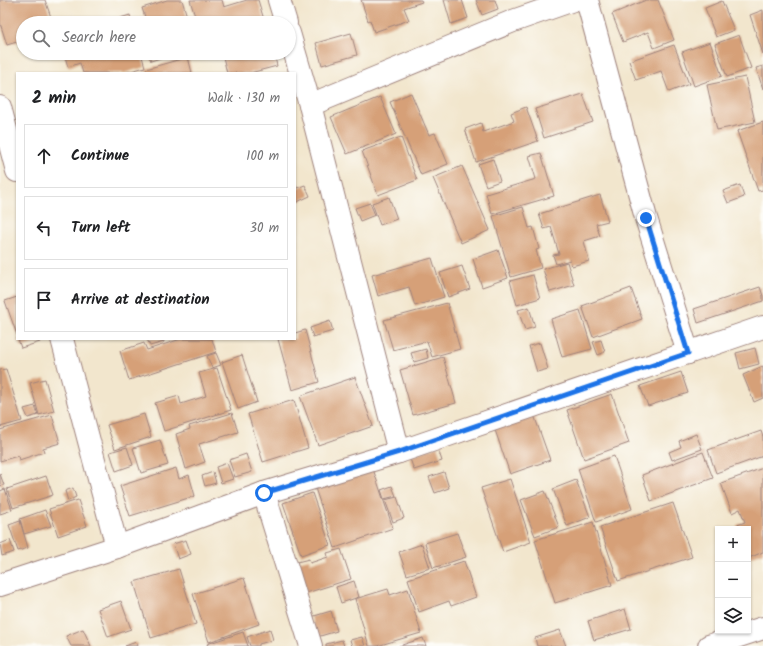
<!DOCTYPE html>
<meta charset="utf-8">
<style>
:root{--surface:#fff;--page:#f6f6f6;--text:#202124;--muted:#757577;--line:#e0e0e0}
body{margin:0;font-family:Kalam,sans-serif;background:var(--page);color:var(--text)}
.controls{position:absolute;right:12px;bottom:12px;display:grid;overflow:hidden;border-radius:0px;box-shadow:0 1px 3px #0004}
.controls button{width:36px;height:36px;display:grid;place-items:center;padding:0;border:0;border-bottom:1px solid var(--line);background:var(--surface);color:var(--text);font:20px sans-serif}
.stop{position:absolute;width:12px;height:12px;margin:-9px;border:3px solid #1a73e8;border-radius:50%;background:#fff}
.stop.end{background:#1a73e8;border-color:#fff;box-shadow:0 1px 4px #0008}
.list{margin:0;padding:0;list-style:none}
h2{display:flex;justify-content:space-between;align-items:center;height:52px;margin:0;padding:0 16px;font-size:17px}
h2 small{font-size:13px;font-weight:400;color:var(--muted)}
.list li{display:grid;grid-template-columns:26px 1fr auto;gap:12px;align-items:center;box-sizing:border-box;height:64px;margin:0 8px 8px;padding:0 8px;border:1px solid var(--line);border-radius:0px}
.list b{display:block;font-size:15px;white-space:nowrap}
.list em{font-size:13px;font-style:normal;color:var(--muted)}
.icon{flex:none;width:22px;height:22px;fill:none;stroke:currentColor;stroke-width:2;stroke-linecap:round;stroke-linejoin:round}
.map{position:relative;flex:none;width:763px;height:646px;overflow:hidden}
.search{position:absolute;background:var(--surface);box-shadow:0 1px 3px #0004;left:16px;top:16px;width:280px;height:44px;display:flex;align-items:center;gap:10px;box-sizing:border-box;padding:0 14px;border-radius:22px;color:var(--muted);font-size:15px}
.panel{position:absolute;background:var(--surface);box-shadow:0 1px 3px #0004;left:16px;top:72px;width:280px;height:268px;border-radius:0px}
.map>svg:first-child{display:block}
</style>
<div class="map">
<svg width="763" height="646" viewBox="0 0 763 646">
<rect width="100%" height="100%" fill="#fdfcf7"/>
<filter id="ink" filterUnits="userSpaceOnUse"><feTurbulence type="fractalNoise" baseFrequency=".025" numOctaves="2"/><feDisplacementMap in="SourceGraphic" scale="8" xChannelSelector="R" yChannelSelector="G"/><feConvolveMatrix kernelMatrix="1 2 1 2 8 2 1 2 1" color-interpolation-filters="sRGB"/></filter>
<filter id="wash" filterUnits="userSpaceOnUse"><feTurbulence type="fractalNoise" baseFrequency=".012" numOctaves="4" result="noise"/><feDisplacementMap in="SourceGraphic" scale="16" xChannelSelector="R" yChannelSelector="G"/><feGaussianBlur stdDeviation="0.9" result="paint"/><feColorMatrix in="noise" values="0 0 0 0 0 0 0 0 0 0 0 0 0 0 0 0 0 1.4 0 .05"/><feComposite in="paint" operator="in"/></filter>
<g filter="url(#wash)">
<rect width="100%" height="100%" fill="#f2e6cd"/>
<g id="blocks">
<!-- building -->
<g fill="#d6a078">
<polygon points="0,0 45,0 53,23 23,23 23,40 7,45 0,23"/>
<polygon points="167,0 182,0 189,23 147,23 142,8"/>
<polygon points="190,0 222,0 224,7 247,0 258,0 265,23 197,23"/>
<polygon points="361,0 421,0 422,2 404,8 409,20 374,32 370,20 368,21"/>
<polygon points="444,0 462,0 468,18 451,24"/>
<polygon points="476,0 495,0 498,9 482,15"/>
<polygon points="646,0 658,0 674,40 654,48 648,32 623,42 612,14"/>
<polygon points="722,1 734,30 716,37 705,8"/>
<polygon points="763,10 763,54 750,15"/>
<polygon points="130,15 132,23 104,23"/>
<polygon points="351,33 357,55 322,65 316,43"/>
<polygon points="739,35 751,68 727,77 715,44"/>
<polygon points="710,42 722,76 694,86 682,52"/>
<polygon points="674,45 689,84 669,92 661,71 636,80 629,61"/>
<polygon points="64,53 141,53 145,67 124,73 83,73 80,63 68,67"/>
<polygon points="148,53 176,53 151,61"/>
<polygon points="222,53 274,53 277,66 250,73 227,73"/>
<polygon points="188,57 192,73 147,73 146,69"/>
<polygon points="763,66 763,89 756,68"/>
<polygon points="745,77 755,122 717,130 707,85"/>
<polygon points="411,93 429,135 435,133 448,164 421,175 390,102"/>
<polygon points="583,94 593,122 544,138 535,109"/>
<polygon points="380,97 396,134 347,154 331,117"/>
<polygon points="526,107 538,141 476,162 465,129 481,123 483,132 514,121 511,113"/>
<polygon points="763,122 763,190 758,191 737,131"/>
<polygon points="401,137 417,180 378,195 362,151"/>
<polygon points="541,153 554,196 492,214 486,194 536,179 529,156"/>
<polygon points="493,159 500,181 486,186 478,164"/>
<polygon points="462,166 490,230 461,243 433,178"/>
<polygon points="295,184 297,188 305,185 310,196 295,203"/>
<polygon points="740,185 744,197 728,203 723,191"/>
<polygon points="600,195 608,221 596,224 600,236 584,241 589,261 572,266 570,260 556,264 553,255 559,254 551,227 544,229 539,214"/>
<polygon points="389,197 397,219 380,225 372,203"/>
<polygon points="370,203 375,215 360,221 355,208"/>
<polygon points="523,207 529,228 533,227 539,249 536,250 541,268 511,277 493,216"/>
<polygon points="498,250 508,278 482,287 473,259"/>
<polygon points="432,258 444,297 415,306 409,287 378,296 372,275"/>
<polygon points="567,262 574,285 550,292 543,269"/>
<polygon points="462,266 470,289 448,297 440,273"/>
<polygon points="533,275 540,298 517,305 510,281"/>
<polygon points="760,287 763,296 763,301 698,323 694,309"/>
<polygon points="631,288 642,319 593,337 582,306"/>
<polygon points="17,297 17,335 5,301"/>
<polygon points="447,303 460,349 432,357 427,341 393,350 384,320"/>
<polygon points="529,307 535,327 525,330 518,310"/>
<polygon points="580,310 592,349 562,357 551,319"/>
<polygon points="330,321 333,331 313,337 310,328"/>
<polygon points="305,330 319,382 292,390 278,339 295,339 295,333"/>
<polygon points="18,339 39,339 40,342 21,348"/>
<polygon points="147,339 163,339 164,342 150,346"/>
<polygon points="181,339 212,339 216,352 129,380 120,351 144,343 147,350"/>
<polygon points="601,340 605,352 598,355 593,342"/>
<polygon points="540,343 548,369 537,372 529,346"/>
<polygon points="755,348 759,364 740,369 736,353"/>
<polygon points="426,349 428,358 414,362 411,353"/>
<polygon points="216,353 221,365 212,368 207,356"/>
<polygon points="242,355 257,402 238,409 222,362"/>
<polygon points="443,357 456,403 413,415 400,370"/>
<polygon points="763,366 763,398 754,402 743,375"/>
<polygon points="217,368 231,410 164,431 155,403 179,396 181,404 206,396 199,373"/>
<polygon points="6,369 22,421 0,427 0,370"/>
<polygon points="681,372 688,393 648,406 640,386"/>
<polygon points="355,377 373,426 318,445 300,396"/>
<polygon points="45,379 54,411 39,415 30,383"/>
<polygon points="612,394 629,443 584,459 567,410"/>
<polygon points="294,400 308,448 263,462 248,414"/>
<polygon points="35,406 38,415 28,418 24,409"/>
<polygon points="232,413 238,432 199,444 205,462 186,469 176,434 190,429 189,426"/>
<polygon points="144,414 151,437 115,449 107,425"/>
<polygon points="52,415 60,443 43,448 44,452 19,460 18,456 0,461 0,430"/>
<polygon points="534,415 550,460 510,474 493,424"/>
<polygon points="761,431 763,437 763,456 716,473 708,450"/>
<polygon points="696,434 702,449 672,460 669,452 681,447 679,441"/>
<polygon points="160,440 168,465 141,473 133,448"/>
<polygon points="437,446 442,461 414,470 409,456"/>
<polygon points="127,447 133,465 116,471 110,452"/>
<polygon points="703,452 713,478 651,501 642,475"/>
<polygon points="246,454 252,472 235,477 229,460"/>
<polygon points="614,456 632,509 596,522 578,469"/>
<polygon points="227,463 233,479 221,483 216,467"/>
<polygon points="176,468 179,479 189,475 195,496 130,516 120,486"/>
<polygon points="763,468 763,552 749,558 748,529 738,529 737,525 745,522 740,509 732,513 721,483"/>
<polygon points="373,469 393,528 335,548 315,488"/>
<polygon points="213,472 216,483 205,486 202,476"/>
<polygon points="444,472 449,488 435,493 429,477"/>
<polygon points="0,474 4,485 0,486"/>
<polygon points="46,476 53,495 13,508 7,489"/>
<polygon points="510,479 531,542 503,552 481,488"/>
<polygon points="576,480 590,517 567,526 553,489"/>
<polygon points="392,486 396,496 384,499 381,490"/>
<polygon points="73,488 76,497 68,501 65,491"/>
<polygon points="5,489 12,510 0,514 0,491"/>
<polygon points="545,491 559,527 535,536 521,500"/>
<polygon points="312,493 330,545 301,555 283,503"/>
<polygon points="397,497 404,518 393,522 385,500"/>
<polygon points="78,500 87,526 58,536 49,509"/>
<polygon points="673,503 692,557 618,581 600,527"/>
<polygon points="45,510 51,526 24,534 20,519"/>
<polygon points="20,521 28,548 18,551 9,525"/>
<polygon points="593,522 612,585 555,603 535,540"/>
<polygon points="457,533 466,557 433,568 425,543"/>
<polygon points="10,540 14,552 2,556 0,544"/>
<polygon points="186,540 191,554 178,559 173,544"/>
<polygon points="422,544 430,568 407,575 399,552"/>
<polygon points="341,549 351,579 303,594 293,563 309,559 310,563 328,557 327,553"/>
<polygon points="464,561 476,597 451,606 449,601 419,612 408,579"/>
<polygon points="179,569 196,624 151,638 134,582"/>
<polygon points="244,578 259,624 209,642 193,594"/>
<polygon points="354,581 359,597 341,603 336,587"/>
<polygon points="388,589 390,595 408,589 421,633 377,646 369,646 355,599"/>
<polygon points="121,601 131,629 108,637 98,609"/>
<polygon points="625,609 631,629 594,640 588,621"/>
<polygon points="331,611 337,631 317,637 311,617"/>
<polygon points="83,629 91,646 71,646 66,636"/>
<polygon points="270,629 273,640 259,644 259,646 250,646 247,637"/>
<polygon points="560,630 566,646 537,646 535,638"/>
<polygon points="243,632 248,646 208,646 207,644"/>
<polygon points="362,637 365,646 352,646 350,640"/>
<polygon points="423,638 426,646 399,646"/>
<polygon points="342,640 344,646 326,646 326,644"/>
<polygon points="136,642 138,646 125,646"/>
</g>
</g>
</g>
<g filter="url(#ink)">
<use href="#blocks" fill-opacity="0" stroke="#9e827c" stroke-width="1"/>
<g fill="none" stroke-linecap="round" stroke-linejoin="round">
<!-- street casing -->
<g stroke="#9e827c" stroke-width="24">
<g id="street">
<polyline points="279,0 286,23"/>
<polyline points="587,0 646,218 688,353"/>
<polyline points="289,33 310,105 399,452"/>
<polyline points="310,105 513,21 573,0"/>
<polyline points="0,107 17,171"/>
<polyline points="62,339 117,547"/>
<polyline points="264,493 311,646"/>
<polyline points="0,585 117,547 264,493 399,452 763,327"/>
</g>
</g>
<!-- secondary casing -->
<g stroke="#9e827c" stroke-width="24">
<polyline id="secondary" points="709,646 763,628"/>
</g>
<!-- street -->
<use href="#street" stroke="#fff" stroke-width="22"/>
<!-- secondary -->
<use href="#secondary" stroke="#fff" stroke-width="22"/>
</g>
</g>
<g fill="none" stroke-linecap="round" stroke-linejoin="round" filter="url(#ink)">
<!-- route -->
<polyline stroke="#1a73e8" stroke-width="5" points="264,493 399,452 688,353 646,218"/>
</g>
</svg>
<div class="controls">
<button>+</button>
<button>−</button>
<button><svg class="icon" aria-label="layers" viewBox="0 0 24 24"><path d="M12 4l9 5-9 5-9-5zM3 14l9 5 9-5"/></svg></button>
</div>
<div class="stop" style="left:264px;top:493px"></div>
<div class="stop end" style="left:646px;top:218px"></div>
<div class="search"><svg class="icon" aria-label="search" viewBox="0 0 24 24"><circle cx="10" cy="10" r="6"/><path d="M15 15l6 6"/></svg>Search here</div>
<section class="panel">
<h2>2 min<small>Walk · 130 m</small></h2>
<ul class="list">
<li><svg class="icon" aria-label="ahead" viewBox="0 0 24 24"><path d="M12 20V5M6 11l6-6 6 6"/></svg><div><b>Continue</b></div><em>100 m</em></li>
<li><svg class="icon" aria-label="left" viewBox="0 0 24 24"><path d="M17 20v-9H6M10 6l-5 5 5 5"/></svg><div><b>Turn left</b></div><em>30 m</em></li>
<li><svg class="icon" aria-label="arrive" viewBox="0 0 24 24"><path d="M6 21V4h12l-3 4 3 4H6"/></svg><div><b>Arrive at destination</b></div></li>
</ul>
</section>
</div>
